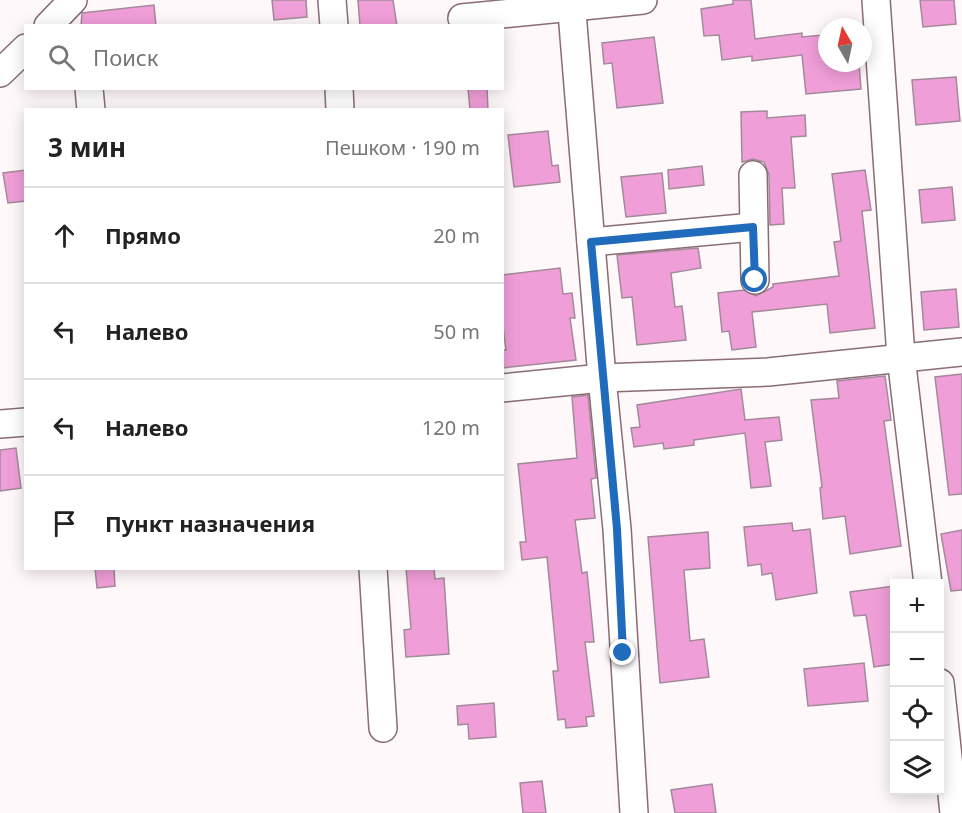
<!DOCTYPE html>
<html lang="ru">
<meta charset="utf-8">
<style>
:root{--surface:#fff;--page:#f2f2f2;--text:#222;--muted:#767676;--line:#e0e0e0}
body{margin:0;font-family:"Noto Sans",sans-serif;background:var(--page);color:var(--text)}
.controls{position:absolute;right:18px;bottom:18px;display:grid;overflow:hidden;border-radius:0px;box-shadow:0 3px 15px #0003}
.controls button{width:54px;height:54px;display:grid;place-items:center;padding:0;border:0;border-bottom:2px solid var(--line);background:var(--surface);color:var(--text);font:30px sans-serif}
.compass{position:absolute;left:818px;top:18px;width:54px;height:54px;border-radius:50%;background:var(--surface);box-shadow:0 3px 15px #0003;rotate:351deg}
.stop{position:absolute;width:18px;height:18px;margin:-14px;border:4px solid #206bbb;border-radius:50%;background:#fff}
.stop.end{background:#206bbb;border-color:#fff;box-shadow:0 2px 6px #0008}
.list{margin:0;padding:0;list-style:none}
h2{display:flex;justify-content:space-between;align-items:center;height:78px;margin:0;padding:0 24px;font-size:26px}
h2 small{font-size:20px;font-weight:400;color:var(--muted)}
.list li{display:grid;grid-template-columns:39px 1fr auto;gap:18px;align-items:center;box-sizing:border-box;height:96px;padding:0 24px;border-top:2px solid var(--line)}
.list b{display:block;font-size:22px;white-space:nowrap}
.list em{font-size:20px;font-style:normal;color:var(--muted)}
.icon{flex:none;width:33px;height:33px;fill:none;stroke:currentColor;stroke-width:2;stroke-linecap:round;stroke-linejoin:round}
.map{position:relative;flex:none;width:962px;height:813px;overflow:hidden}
.search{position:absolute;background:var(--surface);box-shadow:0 3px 15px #0003;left:24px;top:24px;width:480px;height:66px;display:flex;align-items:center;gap:15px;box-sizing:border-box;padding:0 21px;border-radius:0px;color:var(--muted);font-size:22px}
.panel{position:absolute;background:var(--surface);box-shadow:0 3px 15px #0003;left:24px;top:108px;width:480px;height:462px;border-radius:0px}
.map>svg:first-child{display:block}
</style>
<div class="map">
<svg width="962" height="813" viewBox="0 0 962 813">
<rect width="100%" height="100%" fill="#fff8fa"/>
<!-- building -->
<g fill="#f09ed8" stroke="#a28a9a" stroke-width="1.5">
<polygon points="272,0 306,0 307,17 274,20"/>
<polygon points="358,0 393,0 397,26 360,26"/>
<polygon points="733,0 751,0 755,39 802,33 802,37 823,35 827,63 859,63 861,89 806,94 802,55 752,61 752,56 722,60 719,35 704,36 701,9 733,4"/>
<polygon points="920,0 954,0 956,24 923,27"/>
<polygon points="154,5 156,26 81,26 82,13"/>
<polygon points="654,37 663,103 617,108 612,63 604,64 602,43"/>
<polygon points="956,77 960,121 916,125 912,80"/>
<polygon points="468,88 487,88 488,110 470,110"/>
<polygon points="767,111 767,118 805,115 806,136 791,137 795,188 782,188 784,224 770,225 769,175 764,162 753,159 742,162 741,112"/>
<polygon points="548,131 552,166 558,165 560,182 514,187 508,135"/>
<polygon points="702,166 704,185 669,189 668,170"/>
<polygon points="26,170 26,201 8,203 3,173"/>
<polygon points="865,170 871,210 862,211 875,328 830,333 827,304 752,312 756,347 732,350 729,331 722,332 718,293 744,290 756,296 773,287 773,284 839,276 834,242 841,241 832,174"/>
<polygon points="662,173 666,213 626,217 621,177"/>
<polygon points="952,187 955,220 922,223 919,190"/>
<polygon points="698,248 701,268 671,273 675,307 682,306 686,340 637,345 632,297 622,298 617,255"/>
<polygon points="560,268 563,294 572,293 575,318 570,318 576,360 502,368 502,350 506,350 502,319 502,275"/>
<polygon points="956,289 959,327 924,330 921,292"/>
<polygon points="962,374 962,494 949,495 935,377"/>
<polygon points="885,376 891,420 884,421 901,546 850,554 845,516 823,519 820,488 822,487 811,400 839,398 837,381"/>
<polygon points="741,389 745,420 779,417 782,440 765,442 771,486 751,488 745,433 694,440 694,445 664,449 663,443 634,447 631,428 640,427 637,405"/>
<polygon points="588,395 596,478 591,479 595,518 575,520 582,573 587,572 594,642 585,642 594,716 586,717 587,726 566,728 565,719 558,720 553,671 558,671 547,557 522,560 520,542 526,542 518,464 577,458 572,397"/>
<polygon points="16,448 21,488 0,491 0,450"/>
<polygon points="792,523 793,531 810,529 817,593 776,600 772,573 762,575 761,564 748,566 744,527"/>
<polygon points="962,530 962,590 951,591 941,534"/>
<polygon points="708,532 710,568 684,570 690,641 704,639 709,677 660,683 648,537"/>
<polygon points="95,568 114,568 115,586 97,588"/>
<polygon points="406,568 434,568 435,579 444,578 449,654 406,657 404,630 411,629"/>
<polygon points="894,586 894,664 874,667 866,615 854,616 850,592"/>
<polygon points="864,663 868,701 808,706 804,669"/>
<polygon points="494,703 496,737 469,739 468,724 458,725 457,706"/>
<polygon points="542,781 546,813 523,813 520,783"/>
<polygon points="712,784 716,813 675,813 671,790"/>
</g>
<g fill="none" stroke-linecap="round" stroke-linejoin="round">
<!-- minor casing -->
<g stroke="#896c74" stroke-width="30">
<g id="minor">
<polyline points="332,0 334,26"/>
<polyline points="571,0 602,378 617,529 634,813"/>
<polyline points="876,0 901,357 928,584"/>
<polyline points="462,18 643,0"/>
<polyline points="48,26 73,0"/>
<polyline points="0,73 26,48"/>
<polyline points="89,88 91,110"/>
<polyline points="339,88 340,110"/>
<polyline points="753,175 755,280"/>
<polyline points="591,242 753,227"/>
<polyline points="502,388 602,378 768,372 962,352"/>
<polyline points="0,424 26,422"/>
<polyline points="373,568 383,728"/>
<polyline points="940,683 954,813"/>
</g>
</g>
<!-- minor -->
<use href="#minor" stroke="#fff" stroke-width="27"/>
</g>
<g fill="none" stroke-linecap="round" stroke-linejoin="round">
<!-- route -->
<polyline stroke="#206bbb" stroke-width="8" points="623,653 617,529 591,242 753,227 755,280"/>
</g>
</svg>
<div class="controls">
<button>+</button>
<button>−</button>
<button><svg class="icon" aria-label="locate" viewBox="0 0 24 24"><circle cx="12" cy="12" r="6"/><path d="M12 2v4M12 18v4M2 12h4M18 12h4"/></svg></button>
<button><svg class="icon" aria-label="layers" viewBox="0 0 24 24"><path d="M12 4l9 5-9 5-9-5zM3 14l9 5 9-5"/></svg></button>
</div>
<svg class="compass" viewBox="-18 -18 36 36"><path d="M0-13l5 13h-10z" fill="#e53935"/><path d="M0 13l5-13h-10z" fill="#767676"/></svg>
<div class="stop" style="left:755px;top:280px"></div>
<div class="stop end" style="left:623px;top:653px"></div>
<div class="search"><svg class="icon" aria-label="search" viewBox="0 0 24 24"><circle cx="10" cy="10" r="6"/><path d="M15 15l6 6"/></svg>Поиск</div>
<section class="panel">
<h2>3 мин<small>Пешком · 190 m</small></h2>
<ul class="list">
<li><svg class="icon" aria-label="ahead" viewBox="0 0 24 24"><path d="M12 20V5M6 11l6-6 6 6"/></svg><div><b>Прямо</b></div><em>20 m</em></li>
<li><svg class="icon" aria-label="left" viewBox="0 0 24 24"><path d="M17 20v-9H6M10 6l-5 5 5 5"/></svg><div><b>Налево</b></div><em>50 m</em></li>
<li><svg class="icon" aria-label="left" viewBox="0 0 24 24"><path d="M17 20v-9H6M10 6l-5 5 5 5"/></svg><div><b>Налево</b></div><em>120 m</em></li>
<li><svg class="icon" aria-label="arrive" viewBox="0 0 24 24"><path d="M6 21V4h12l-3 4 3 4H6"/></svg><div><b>Пункт назначения</b></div></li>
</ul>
</section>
</div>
